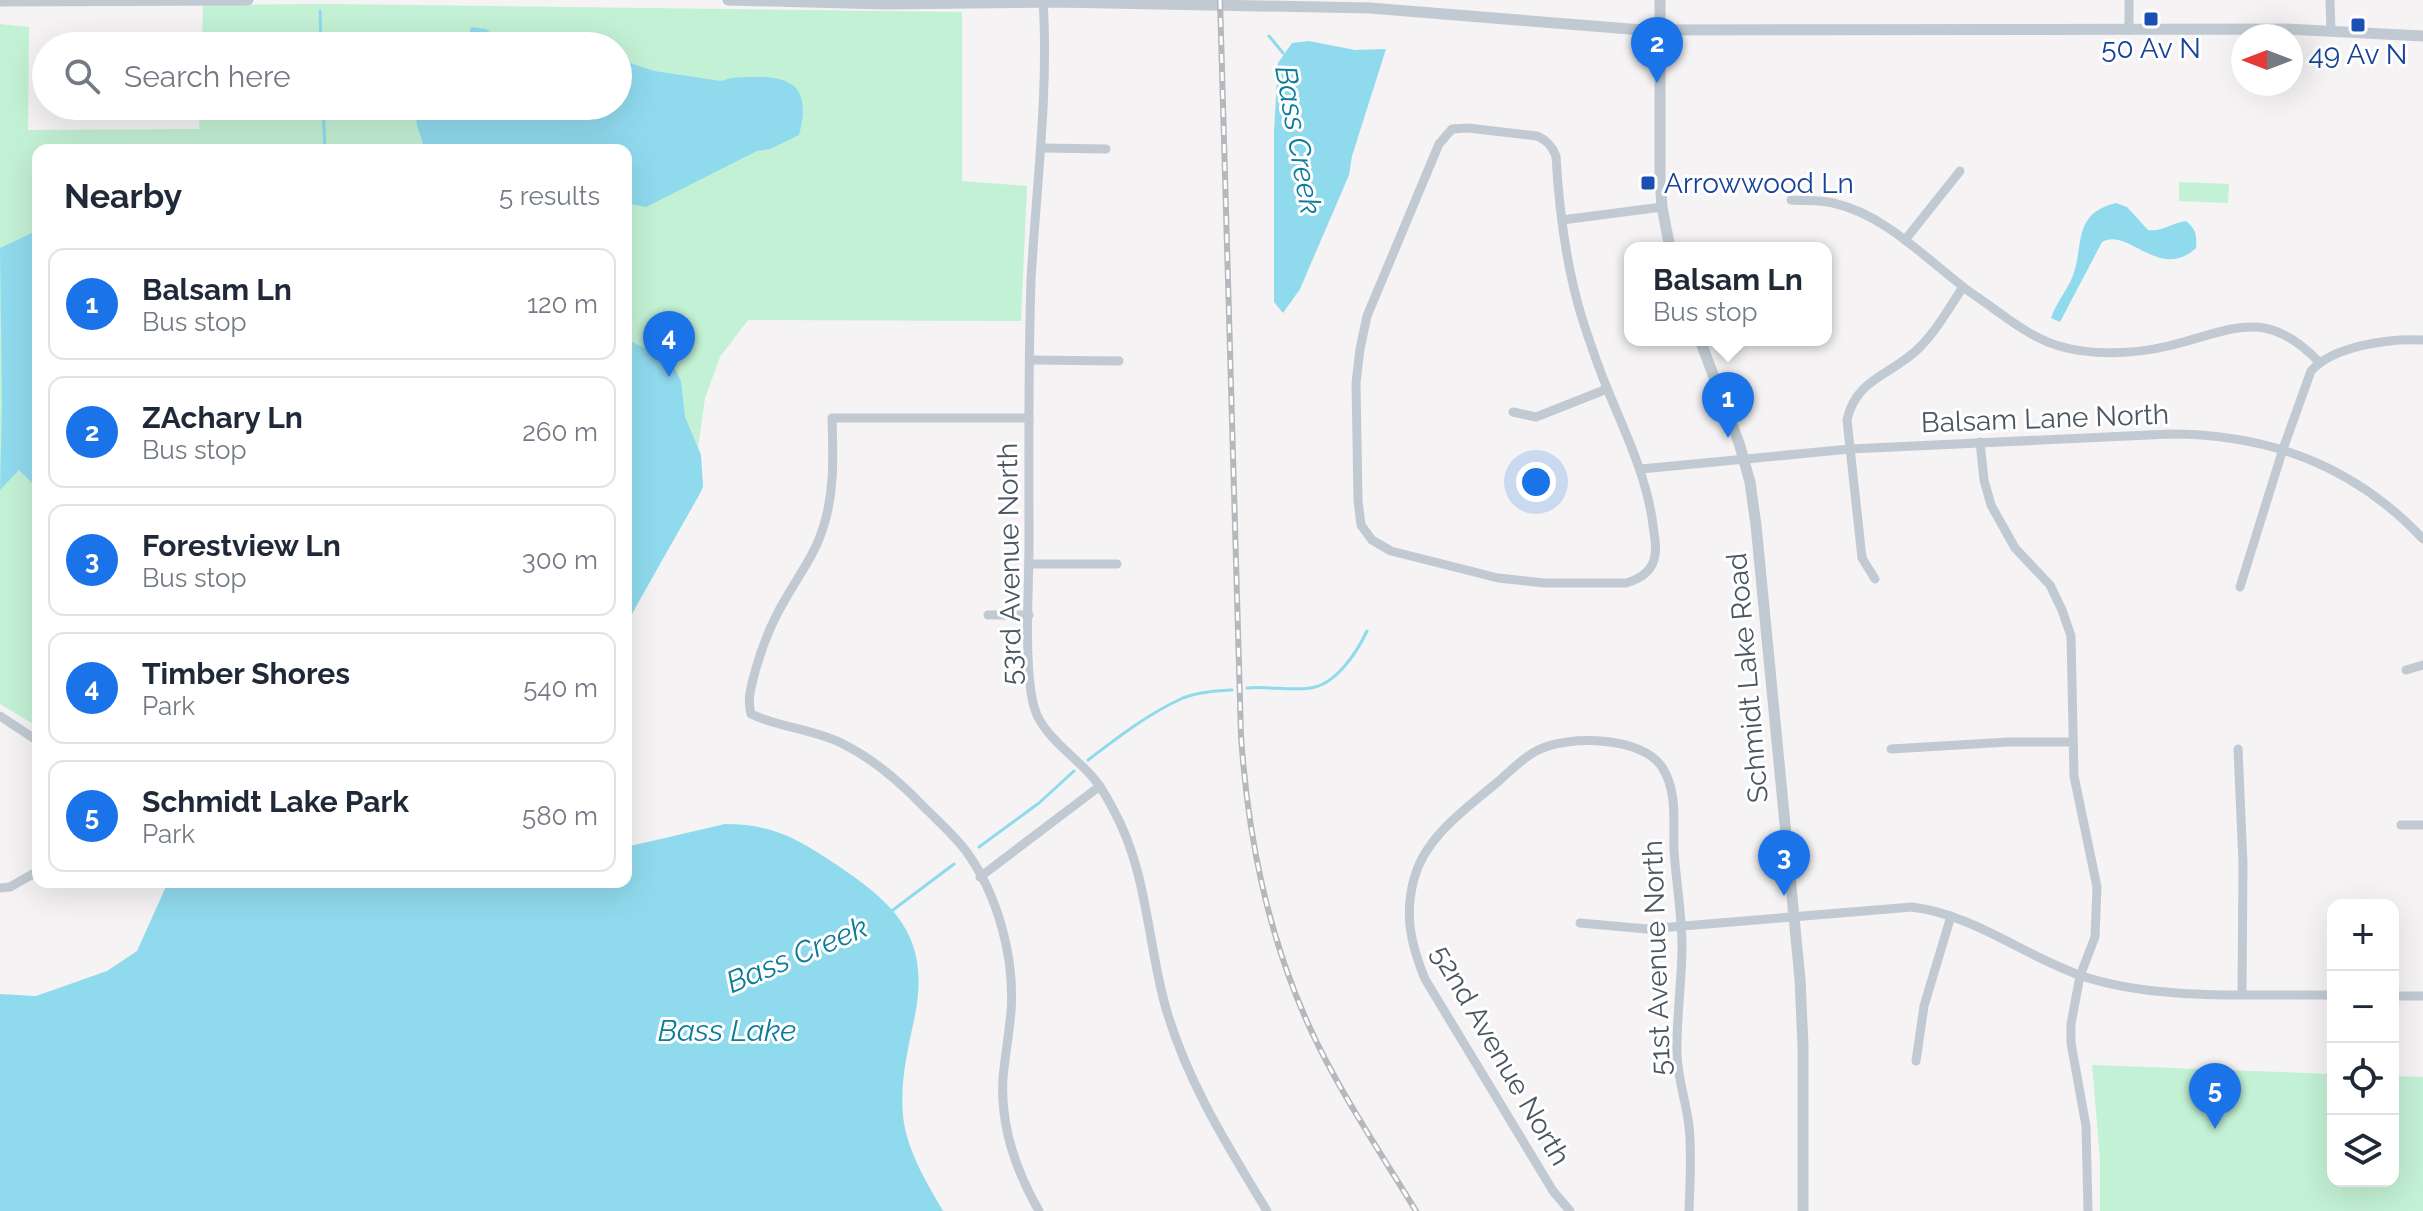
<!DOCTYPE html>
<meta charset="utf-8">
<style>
:root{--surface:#fff;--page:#f2f2f3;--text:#1f2937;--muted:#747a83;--line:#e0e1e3;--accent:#1a73e8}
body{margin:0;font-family:Raleway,sans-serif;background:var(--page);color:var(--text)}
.controls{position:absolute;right:24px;bottom:24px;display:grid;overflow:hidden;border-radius:16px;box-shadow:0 8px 32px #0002}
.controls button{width:72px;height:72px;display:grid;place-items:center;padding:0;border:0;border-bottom:2px solid var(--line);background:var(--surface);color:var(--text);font:40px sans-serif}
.compass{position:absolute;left:2231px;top:24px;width:72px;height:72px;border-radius:50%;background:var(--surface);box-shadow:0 8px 32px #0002;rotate:270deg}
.you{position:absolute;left:1536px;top:482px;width:28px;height:28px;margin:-20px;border:6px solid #fff;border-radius:50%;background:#1a73e8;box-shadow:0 0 0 12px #1a73e833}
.badge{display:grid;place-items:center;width:52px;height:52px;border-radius:50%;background:var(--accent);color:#fff;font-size:26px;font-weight:700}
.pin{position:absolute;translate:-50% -66px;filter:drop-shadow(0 2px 4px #0008)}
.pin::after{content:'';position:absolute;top:42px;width:28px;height:24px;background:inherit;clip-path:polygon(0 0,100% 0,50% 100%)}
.popup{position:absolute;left:1624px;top:242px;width:208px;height:104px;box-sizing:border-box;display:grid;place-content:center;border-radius:16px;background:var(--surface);filter:drop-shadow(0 2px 6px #0005);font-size:26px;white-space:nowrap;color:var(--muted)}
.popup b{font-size:30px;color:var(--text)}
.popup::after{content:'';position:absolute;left:50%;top:100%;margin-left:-16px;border:16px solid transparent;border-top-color:var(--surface)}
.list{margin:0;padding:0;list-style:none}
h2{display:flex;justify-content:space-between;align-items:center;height:104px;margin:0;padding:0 32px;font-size:34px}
h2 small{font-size:26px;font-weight:400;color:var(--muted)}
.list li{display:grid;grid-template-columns:52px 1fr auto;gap:24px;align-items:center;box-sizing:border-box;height:112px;margin:0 16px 16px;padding:0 16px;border:2px solid var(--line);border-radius:16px}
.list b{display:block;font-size:30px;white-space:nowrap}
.list p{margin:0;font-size:26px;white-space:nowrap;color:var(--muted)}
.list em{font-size:26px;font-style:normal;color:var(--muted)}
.icon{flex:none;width:44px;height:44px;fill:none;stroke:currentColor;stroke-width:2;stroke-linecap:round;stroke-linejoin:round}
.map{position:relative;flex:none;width:2423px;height:1211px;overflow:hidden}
.search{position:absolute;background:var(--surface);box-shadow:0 8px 32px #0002;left:32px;top:32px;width:600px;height:88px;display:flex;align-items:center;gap:20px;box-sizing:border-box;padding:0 28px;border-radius:44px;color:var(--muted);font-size:30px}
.panel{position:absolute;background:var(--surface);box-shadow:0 8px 32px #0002;left:32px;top:144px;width:600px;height:744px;border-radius:16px}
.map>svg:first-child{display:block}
</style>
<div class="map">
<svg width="2423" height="1211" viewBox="0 0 2423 1211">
<rect width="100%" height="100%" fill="#f5f3f3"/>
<!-- green -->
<g fill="#c3f1d5">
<polygon points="328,4 962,12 962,181 1027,186 1021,321 748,320 720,357 705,398 698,448 703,483 626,626 626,150 38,150 38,727 0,704 0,24 29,27 28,130 199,129 200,106 618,106 618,46 202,46 203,5"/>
<polygon points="2179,182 2229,184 2228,203 2179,201"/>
<polygon points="2092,1065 2333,1074 2333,1181 2393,1181 2393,1076 2423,1077 2423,1211 2100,1211 2100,1159"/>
</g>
<!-- water -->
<g fill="#90daee">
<polygon points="471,27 486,29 506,44 522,40 524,46 466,46"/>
<polygon points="1309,41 1355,50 1386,49 1352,156 1349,175 1300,289 1283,313 1274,302 1274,131 1278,63 1292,43"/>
<path d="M618,59L654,71L721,81C733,76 746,77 759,77C801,77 809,97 799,135L770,149L757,151L646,207L626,203V150H424C422,130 409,124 423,106H618Z"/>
<path d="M2116,203L2127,207L2148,230C2163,232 2171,223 2186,221C2196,229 2197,235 2196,248C2159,282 2129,227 2102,242L2060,322L2051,318C2056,303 2066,292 2072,278C2085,246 2071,214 2116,203Z"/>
<polygon points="38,230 38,489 19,470 0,490 2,403 0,248"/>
<polygon points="626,339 671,361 681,381 685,417 701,455 703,487 698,497 626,624"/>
<path d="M725,824C773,824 798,839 837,865C900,907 931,941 914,1020C907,1053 900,1082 903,1116C907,1151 926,1181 943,1211H0V994L36,996L107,971L137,951L168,882H626V847Z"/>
</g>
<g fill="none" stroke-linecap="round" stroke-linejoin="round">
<!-- stream -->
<g stroke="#90daee" stroke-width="3">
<polyline points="320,11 321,41"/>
<polyline points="1269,36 1283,53"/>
<polyline points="323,106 325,150"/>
<path d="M1247,688C1268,686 1289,691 1310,688C1336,685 1357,652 1367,631"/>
<path d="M1088,760C1117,738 1149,713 1183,698C1198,692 1216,691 1232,690"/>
<polyline points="979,847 1039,803 1074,771"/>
<polyline points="889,913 954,864"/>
</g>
<!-- minor -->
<g stroke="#c1cad2" stroke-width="9">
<path d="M1043,0C1049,94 1036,187 1031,281C1028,368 1029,456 1029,543C1029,587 1025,641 1030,684C1031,694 1033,706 1037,715C1047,737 1071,754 1088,772C1099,783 1106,795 1113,809C1147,870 1147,939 1165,1005C1186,1080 1227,1145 1267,1211"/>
<polyline points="2330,0 2331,31"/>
<polyline points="2129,28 2129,0"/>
<path d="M1468,128L1537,136C1547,140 1552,146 1556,156C1559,210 1566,266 1582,318C1590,343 1599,369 1609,393C1627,437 1647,478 1653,525C1654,535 1657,545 1655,555C1653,571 1640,579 1626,583H1544L1498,578L1391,551L1372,540L1361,525L1358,501L1356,383L1360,349L1367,316L1439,144L1452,129Z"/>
<polyline points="1042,148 1106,149"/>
<path d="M1791,200C1805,201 1819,200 1833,203C1883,214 1922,255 1961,285C1970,293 1981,299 1990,306C2012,322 2033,338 2059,346C2092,356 2135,354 2168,346C2232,331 2264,305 2319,362"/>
<polyline points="1562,220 1662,207"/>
<polyline points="1905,240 1960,171"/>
<polyline points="1030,360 1119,361"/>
<polyline points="1513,412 1536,417 1607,389"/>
<path d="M1029,418H832C833,455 835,492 823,528C815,554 799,575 786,598C772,621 762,646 755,672C751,687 747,699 751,714C780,728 814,729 843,744C874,759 901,783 924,807C938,821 954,835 966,851C998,895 1015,958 1011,1012C1009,1034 1005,1056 1003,1078C1000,1126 1016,1171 1039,1211"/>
<polyline points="1980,442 1984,480 1991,505 2015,548 2050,585 2062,610 2071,636 2074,776 2097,887 2095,937 2080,976 2071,1024 2071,1043 2086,1126 2088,1211"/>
<path d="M1641,469L1850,449L2170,434C2269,434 2354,465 2423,539"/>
<polyline points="1029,564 1117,564"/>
<path d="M1875,579L1862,558L1847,420C1856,378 1892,375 1919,348C1937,330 1949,308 1963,287"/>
<path d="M2240,587L2283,449L2311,371C2333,346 2390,338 2423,340"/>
<polyline points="988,615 1029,615"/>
<polyline points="2406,670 2423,665"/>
<polyline points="0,716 38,741"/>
<polyline points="1891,749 2008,742 2073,742"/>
<polyline points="2238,749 2243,863 2242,994"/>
<polyline points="2401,825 2423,825"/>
<polyline points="980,877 1100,786"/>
<polyline points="0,888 10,887 38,871"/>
<path d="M1580,923L1647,929L1912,907C1975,915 2024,956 2082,976C2156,1001 2255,994 2333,995"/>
<polyline points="2393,996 2423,996"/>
<polyline points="1916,1061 1924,1006 1951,916"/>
<path d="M1570,1211L1553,1191L1425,979C1411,945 1404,915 1414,879C1425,836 1468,807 1500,780C1511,770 1524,757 1538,750C1569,735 1641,736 1662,767C1678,792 1673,822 1674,850C1676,882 1682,914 1682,946C1682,982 1676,1019 1677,1055C1678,1079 1686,1102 1689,1126C1692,1154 1690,1183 1689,1211"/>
</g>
<!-- tertiary -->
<g stroke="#c1cad2" stroke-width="11">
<polyline points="728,0 885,4 1055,2 1370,8 1642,30 2285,29 2423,36"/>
<polyline points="1660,0 1660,179 1662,207 1670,248"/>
<polyline points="0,1 248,0"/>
<polyline points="1700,340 1739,443 1750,482 1756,525 1800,979 1803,1046 1803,1211"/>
</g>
<!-- rail casing -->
<g stroke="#b5b8bd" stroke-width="6">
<path id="rail" d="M1220,0L1241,736C1248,837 1267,933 1309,1026C1338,1090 1379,1150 1416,1211"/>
</g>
<!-- rail -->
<use href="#rail" stroke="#fff" stroke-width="3" stroke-dasharray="9" stroke-linecap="butt"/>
</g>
<!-- markers -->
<g fill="#1a4fb4" stroke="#fff" stroke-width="3">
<rect x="2143" y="11" width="16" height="16" rx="4"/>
<rect x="2350" y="17" width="16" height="16" rx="4"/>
<rect x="1640" y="175" width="16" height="16" rx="4"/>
</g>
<g text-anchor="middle" stroke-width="6" stroke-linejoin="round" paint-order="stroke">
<!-- transit labels -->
<g font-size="28" fill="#164399" stroke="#fff">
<text x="2151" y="58">50 Av N</text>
<text x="2358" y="64">49 Av N</text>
<text x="1664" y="193" text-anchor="start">Arrowwood Ln</text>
</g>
<!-- street labels -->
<g font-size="28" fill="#4a5661" stroke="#fff">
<text transform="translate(2045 418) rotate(-2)" y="10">Balsam Lane North</text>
<text transform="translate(1009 564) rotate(-91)" y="10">53rd Avenue North</text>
<text transform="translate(1747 678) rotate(-95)" y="10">Schmidt Lake Road</text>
<text transform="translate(1656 958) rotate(-92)" y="10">51st Avenue North</text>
<text transform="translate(1501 1055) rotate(60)" y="10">52nd Avenue North</text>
</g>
<!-- water labels -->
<g font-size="30" font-style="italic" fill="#0c7c9b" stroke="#fff">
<text transform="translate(1298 140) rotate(80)" y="10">Bass Creek</text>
<text transform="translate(797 955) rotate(-23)" y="10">Bass Creek</text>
<text x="727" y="1041">Bass Lake</text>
</g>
</g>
</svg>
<div class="controls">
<button>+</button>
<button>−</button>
<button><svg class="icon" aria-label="locate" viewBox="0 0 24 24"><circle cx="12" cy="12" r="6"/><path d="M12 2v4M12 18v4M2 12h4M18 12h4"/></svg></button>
<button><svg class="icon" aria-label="layers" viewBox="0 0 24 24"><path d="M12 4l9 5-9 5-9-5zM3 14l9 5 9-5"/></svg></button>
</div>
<svg class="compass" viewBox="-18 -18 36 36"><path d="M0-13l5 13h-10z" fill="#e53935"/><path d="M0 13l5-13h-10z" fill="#747a83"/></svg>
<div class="you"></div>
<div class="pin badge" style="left:1728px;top:438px">1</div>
<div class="popup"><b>Balsam Ln</b>Bus stop</div>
<div class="pin badge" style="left:1657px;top:83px">2</div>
<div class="pin badge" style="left:1784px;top:896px">3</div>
<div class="pin badge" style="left:669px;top:377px">4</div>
<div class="pin badge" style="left:2215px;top:1129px">5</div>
<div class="search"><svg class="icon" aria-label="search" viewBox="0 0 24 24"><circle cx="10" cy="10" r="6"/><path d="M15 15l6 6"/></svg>Search here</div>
<section class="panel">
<h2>Nearby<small>5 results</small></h2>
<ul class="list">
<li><span class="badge">1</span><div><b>Balsam Ln</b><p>Bus stop</p></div><em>120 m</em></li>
<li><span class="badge">2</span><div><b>ZAchary Ln</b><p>Bus stop</p></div><em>260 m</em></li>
<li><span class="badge">3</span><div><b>Forestview Ln</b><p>Bus stop</p></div><em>300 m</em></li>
<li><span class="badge">4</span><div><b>Timber Shores</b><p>Park</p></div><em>540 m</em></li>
<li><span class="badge">5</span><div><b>Schmidt Lake Park</b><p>Park</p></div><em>580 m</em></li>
</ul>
</section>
</div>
